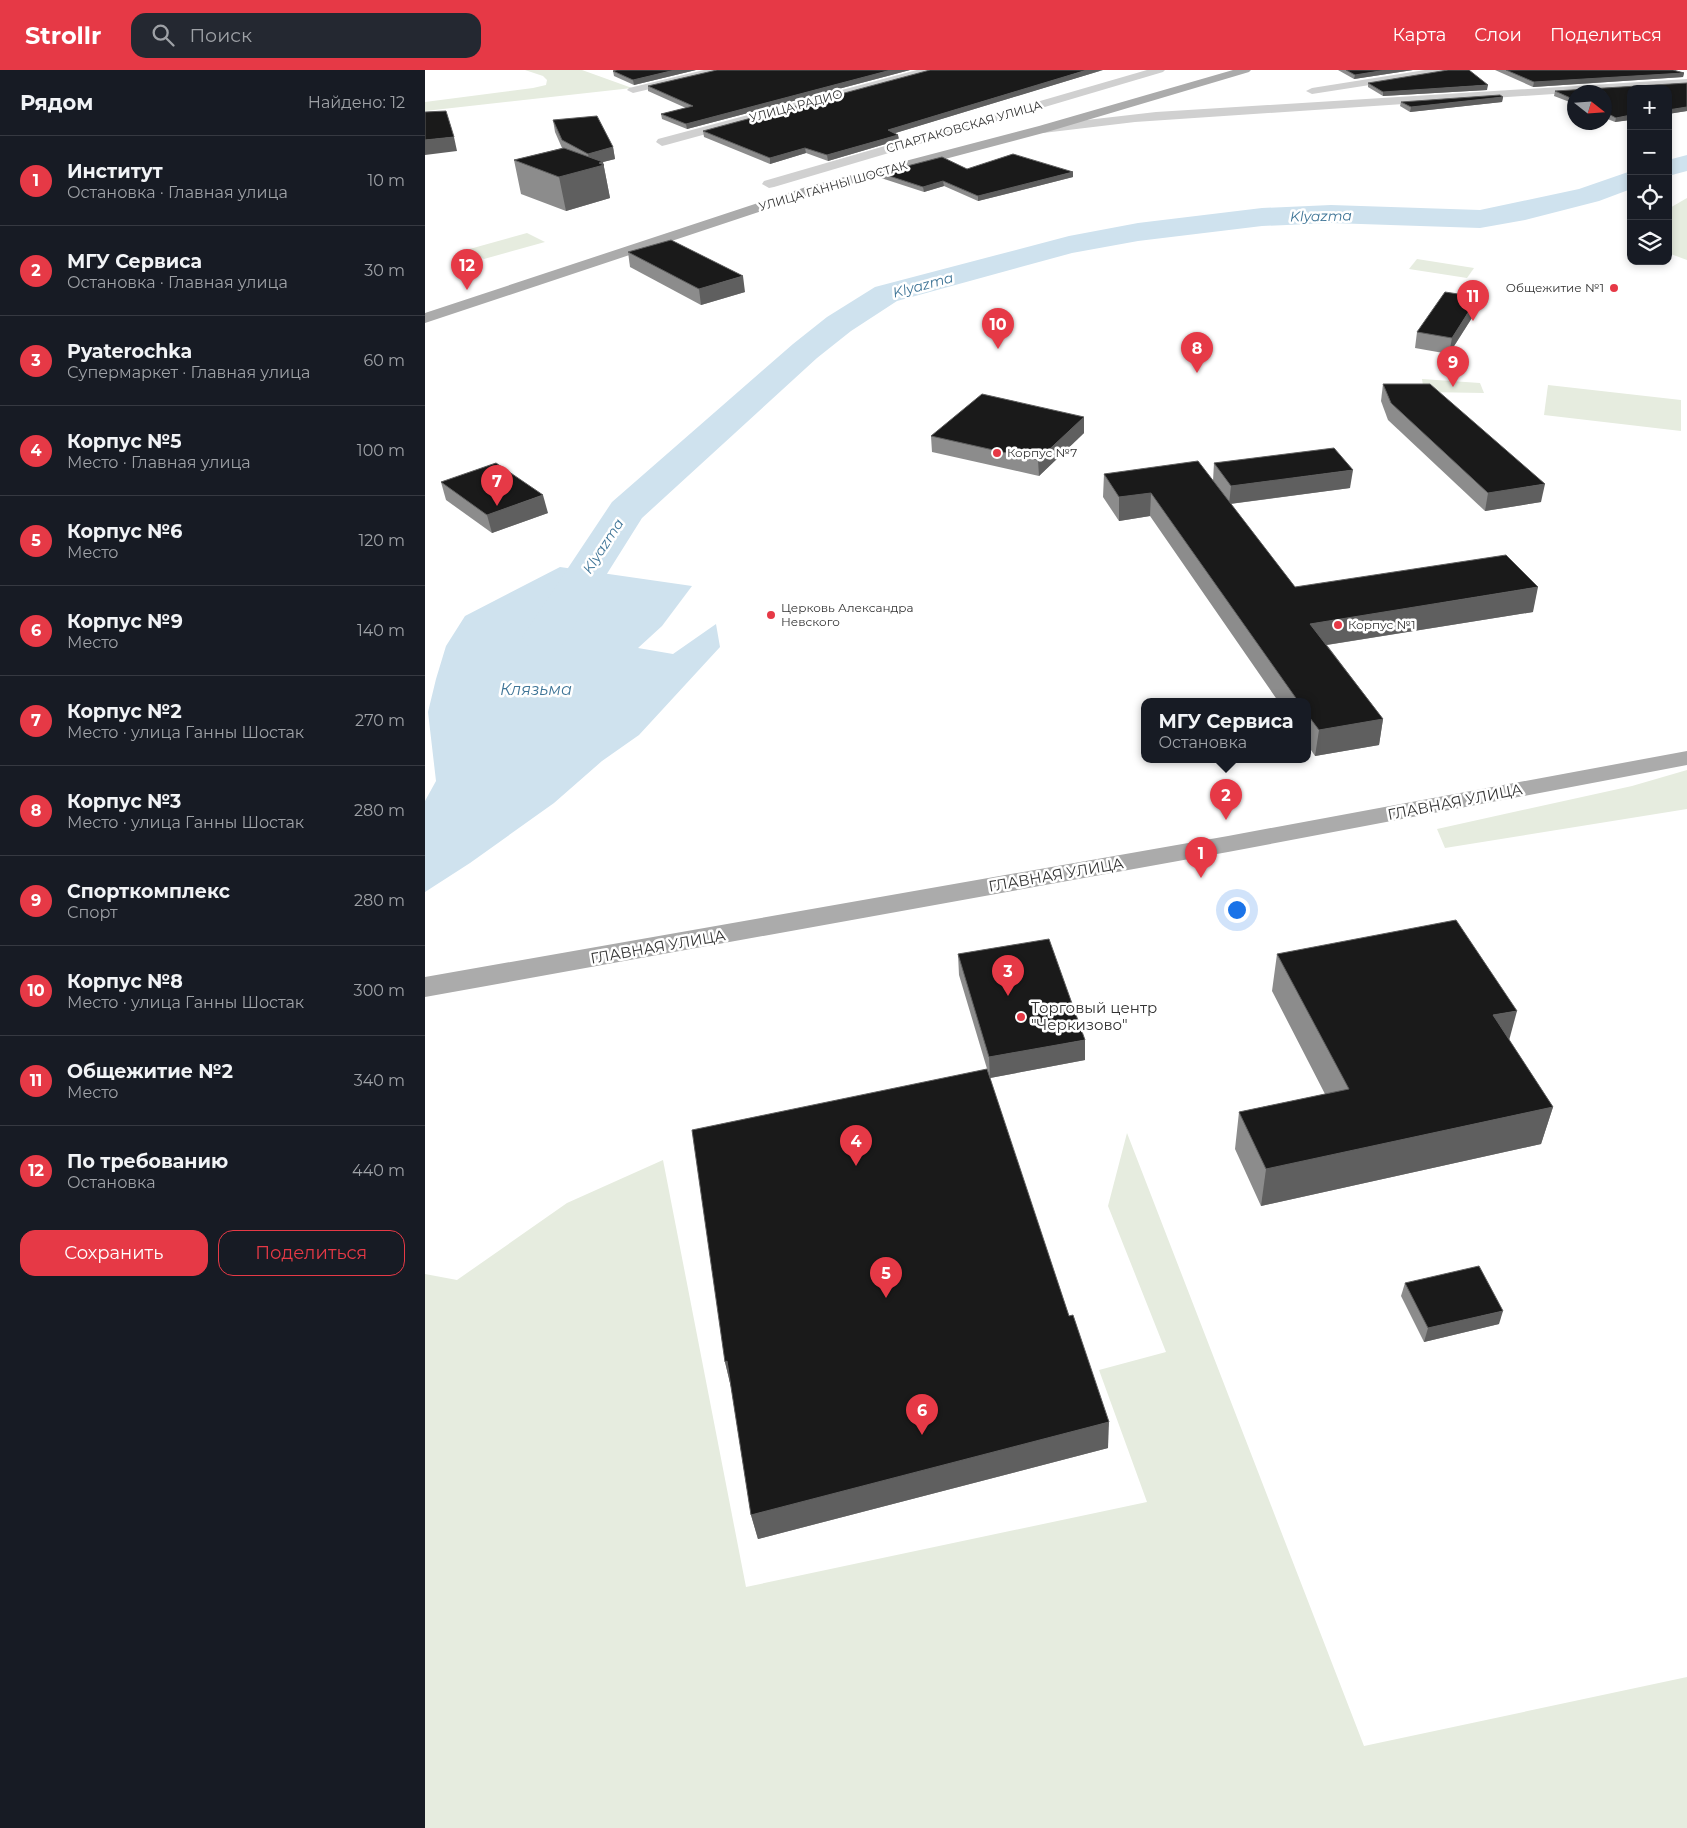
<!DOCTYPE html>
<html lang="ru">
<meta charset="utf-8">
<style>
:root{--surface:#171b24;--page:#242831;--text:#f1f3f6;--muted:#9ea1a6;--line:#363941;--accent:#e63946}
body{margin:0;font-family:Montserrat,sans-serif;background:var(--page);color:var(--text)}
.controls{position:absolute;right:15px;top:15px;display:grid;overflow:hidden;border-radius:10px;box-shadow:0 2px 8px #0003}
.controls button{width:45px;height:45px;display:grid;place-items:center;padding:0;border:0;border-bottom:1px solid var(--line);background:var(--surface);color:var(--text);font:25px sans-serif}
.compass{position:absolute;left:1142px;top:15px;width:45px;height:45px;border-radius:50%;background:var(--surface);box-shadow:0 2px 8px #0003;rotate:107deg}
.you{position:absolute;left:811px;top:839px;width:18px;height:18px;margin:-12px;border:4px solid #fff;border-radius:50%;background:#1a73e8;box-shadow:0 0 0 8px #1a73e833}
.badge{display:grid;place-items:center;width:32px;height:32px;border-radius:50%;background:var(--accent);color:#fff;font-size:16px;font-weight:700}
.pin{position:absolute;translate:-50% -41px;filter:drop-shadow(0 1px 2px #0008)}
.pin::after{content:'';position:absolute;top:26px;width:18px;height:15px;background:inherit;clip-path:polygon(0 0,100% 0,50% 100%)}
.popup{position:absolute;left:716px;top:628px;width:170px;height:65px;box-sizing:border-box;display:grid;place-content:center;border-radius:10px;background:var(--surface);filter:drop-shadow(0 1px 4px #0005);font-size:16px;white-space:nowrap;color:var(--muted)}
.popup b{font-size:19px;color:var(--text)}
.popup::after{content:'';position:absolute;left:50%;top:100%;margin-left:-10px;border:10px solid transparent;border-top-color:var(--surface)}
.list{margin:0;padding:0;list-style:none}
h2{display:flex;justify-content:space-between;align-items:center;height:65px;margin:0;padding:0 20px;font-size:21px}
h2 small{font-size:16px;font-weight:400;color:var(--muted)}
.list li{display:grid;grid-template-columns:32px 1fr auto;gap:15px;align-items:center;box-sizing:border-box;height:90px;padding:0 20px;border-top:1px solid var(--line)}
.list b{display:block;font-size:19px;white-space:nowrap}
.list p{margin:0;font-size:16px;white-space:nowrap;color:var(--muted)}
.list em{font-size:16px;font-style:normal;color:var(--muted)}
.actions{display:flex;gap:10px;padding:15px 20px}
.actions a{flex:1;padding:11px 0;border:1px solid var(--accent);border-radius:15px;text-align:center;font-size:18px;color:var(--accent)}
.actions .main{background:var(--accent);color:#fff}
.icon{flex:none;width:28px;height:28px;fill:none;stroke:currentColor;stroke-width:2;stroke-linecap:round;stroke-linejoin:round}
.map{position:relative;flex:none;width:1262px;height:1758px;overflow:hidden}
header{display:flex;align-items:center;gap:30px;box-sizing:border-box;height:70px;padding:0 25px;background:var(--accent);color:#fff}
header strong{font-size:24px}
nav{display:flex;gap:28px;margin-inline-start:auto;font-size:18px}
.search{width:350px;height:45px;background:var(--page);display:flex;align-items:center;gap:12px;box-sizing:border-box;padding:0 18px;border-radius:15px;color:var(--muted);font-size:19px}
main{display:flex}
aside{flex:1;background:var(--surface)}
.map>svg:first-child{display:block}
</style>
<header>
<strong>Strollr</strong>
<div class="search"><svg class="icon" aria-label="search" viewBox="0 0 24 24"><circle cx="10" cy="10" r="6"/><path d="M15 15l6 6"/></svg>Поиск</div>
<nav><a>Карта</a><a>Слои</a><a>Поделиться</a></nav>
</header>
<main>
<aside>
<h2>Рядом<small>Найдено: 12</small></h2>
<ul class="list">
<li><span class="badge">1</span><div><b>Институт</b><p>Остановка · Главная улица</p></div><em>10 m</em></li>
<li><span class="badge">2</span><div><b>МГУ Сервиса</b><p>Остановка · Главная улица</p></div><em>30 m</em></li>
<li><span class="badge">3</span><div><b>Pyaterochka</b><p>Супермаркет · Главная улица</p></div><em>60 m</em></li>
<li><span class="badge">4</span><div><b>Корпус №5</b><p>Место · Главная улица</p></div><em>100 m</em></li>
<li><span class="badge">5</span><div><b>Корпус №6</b><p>Место</p></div><em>120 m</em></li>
<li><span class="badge">6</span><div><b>Корпус №9</b><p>Место</p></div><em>140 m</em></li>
<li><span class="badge">7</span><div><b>Корпус №2</b><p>Место · улица Ганны Шостак</p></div><em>270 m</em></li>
<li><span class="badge">8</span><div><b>Корпус №3</b><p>Место · улица Ганны Шостак</p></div><em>280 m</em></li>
<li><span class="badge">9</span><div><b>Спорткомплекс</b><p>Спорт</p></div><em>280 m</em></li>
<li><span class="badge">10</span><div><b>Корпус №8</b><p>Место · улица Ганны Шостак</p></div><em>300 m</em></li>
<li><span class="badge">11</span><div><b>Общежитие №2</b><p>Место</p></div><em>340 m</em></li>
<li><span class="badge">12</span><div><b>По требованию</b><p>Остановка</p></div><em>440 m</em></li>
</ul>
<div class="actions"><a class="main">Сохранить</a><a>Поделиться</a></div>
</aside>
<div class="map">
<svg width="1262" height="1758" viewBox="0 0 1262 1758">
<rect width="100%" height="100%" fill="#fff"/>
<!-- green -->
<g fill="#e6ecdf">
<polygon points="100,0 157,0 207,18 0,41 0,32 108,18 121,15 122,10 118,6"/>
<polygon points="1262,128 1262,190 1243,183 1243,139"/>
<polygon points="102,163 120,172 59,189 41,180"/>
<polygon points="992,189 1049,198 1042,208 984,199"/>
<polygon points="997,309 1055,313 1059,323 999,322"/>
<polygon points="1123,315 1256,330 1256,361 1119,345"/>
<polygon points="1262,700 1262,739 1020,778 1012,759 1207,716"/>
<polygon points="702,1063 939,1676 1262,1607 1262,1758 0,1758 0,1204 32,1210 142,1133 238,1090 321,1517 722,1432 674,1300 741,1282 683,1136"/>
</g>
<!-- water -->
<polygon fill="#cfe2ee" points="135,497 267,516 237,556 213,578 248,584 291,554 295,577 214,665 177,691 129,733 45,793 0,822 0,731 11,711 3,642 11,609 21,576 40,546"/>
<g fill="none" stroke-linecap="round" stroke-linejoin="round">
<!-- river -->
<g fill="#cfe2ee" fill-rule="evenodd">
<polygon points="1262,85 1262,101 1243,106 1243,90"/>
<polygon points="1206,101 1206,119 1174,131 1100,150 1055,158 906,153 837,156 713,171 647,183 472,231 426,261 392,288 217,448 136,577 120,581 104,577 97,567 187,432 368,274 402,247 450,217 644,166 713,153 837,138 906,135 1055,140 1154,119"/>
</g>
<!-- minor -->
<g fill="#d0d0d0" fill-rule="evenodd">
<polygon points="279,0 299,0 297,2 208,23 202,20 204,18"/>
<polygon points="492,0 511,0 509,2 241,75 237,76 231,72 233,69"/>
<polygon points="722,0 740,0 738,2 349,117 344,118 337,114 339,111"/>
<polygon points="1000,0 1028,0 1022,3 887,24 881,21 887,18"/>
<polygon points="1262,9 1262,15 710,52 618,63 612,59 618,55 731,42"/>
</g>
<!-- major -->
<g fill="#ababab" fill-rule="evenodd">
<polygon points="808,0 826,0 824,2 622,62 391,123 0,253 0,243 381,117 614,56"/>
<polygon points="1262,681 1262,695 803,782 0,927 0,907 803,766"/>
</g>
</g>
<!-- wall -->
<g fill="#8c8c8c">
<polygon points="192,0 271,0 209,15 189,6 188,1"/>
<polygon points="292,0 485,0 262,59 237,49 236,44 261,38 223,21 223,16"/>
<polygon points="678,0 470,63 473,65 474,70 403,91 381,83 345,94 279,67 278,61"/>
<polygon points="913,0 988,0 929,9"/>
<polygon points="1070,0 1248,0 1259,3 1258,7 1108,17"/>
<polygon points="943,13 1062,20 958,26 943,17"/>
<polygon points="1262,13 1262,41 1190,52 1180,48 1180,22 1150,22 1150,34 1129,26 1130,21"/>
<polygon points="1078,27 1077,32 985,42 975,36 976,32"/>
<polygon points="128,50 188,77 190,89 178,92 185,128 141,141 96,124 89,90 137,78 130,62"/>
<polygon points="542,99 648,107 553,131 519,116 499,122 456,108 455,103"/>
<polygon points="203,182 320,222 276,235 205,197"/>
<polygon points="1050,243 1024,284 990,278 992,262"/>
<polygon points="958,314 1116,432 1060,441 963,350 956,331"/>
<polygon points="659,347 659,363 614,406 507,382 506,366"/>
<polygon points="789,393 925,418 805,434 870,517 1108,542 902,575 958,649 954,675 890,686 882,674 882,631 853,631 725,446 694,451 678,427 679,404 788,411"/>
<polygon points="16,412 123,443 67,463 21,430"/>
<polygon points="533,884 660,990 565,1008 683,1378 333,1469 326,1445 306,1317 300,1292 563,1002 534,905"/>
<polygon points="852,884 1084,970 1128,1037 1116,1074 836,1136 810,1079 814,1042 900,1024 847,921"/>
<polygon points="980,1213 1074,1254 999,1272 976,1226"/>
</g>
<!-- shaded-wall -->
<g fill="#5f5f5f">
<polygon points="250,0 271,0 209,15 208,10"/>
<polygon points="466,0 485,0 262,59 261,54"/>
<polygon points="662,0 678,0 464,65 463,60"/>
<polygon points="961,0 988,0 929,9 930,5"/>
<polygon points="1259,3 1258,7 1108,17 1109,12"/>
<polygon points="1063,15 1062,20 958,26 958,22"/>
<polygon points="1078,27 1077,32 985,42 986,37"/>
<polygon points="1262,37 1262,41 1243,44 1243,40"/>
<polygon points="1206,45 1206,50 1190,52 1191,48"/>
<polygon points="473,65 474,70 403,91 402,85"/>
<polygon points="29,67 32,81 0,85 0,70"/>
<polygon points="188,77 190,89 178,92 185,128 141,141 134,107 166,96 163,84"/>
<polygon points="380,78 381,83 345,94 345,88"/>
<polygon points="648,102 648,107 553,131 553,126"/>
<polygon points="518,111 519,116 499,122 498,117"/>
<polygon points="318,206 320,222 276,235 274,219"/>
<polygon points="1053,227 1050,243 1024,284 1027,268"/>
<polygon points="659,347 659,363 614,406 613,390"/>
<polygon points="928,400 925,418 804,434 806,416"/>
<polygon points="1120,414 1116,432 1060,441 1063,423"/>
<polygon points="726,423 725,446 694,451 694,427"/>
<polygon points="118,425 123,443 67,463 62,445"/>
<polygon points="1113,517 1108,542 882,578 885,554"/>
<polygon points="958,649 954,675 890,686 894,660"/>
<polygon points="1092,941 1082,978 1068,945"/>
<polygon points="660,970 660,990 565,1008 564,987"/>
<polygon points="1128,1037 1116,1074 836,1136 841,1099"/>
<polygon points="1078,1241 1074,1254 999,1272 1003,1258"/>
<polygon points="302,1291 306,1317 300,1292"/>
<polygon points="684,1352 683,1378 333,1469 326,1445"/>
</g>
<!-- building -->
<g fill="#1a1a1a" stroke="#5f5f5f">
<polygon points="192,0 250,0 208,10 188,1"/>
<polygon points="292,0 466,0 261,54 236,44 268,36 223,16"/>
<polygon points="505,0 662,0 463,60 473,65 402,85 380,78 345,88 278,61"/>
<polygon points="921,0 961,0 930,5"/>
<polygon points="1023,0 1044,0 1063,15 958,22 943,13"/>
<polygon points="1081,0 1248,0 1259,3 1109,12"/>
<polygon points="1262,13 1262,37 1243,40 1243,19 1206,19 1206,45 1191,48 1180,42 1180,22 1150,22 1150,30 1130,21"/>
<polygon points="1075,25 1078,27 986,37 976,32"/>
<polygon points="21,41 29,67 0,70 0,42"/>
<polygon points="172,46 188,77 163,84 137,70 128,50"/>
<polygon points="139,78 178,92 174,93 179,95 134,107 89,90"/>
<polygon points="588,84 648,102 553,126 518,111 498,117 455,103 517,87 542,99"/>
<polygon points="246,170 318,206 274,219 203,182"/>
<polygon points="1020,222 1053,227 1027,268 992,262"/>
<polygon points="958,314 1005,314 1120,414 1063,423 966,333"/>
<polygon points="557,324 659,347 613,390 506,366"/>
<polygon points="909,378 928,400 806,416 789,393"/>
<polygon points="773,391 870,517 1081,485 1113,517 885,554 958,649 894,660 882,644 882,631 873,631 726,423 694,427 679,404"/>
<polygon points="71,393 118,425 62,445 16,412"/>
<polygon points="1031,850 1092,941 1068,945 1128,1037 841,1099 814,1042 924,1019 852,884"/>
<polygon points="624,869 660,970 564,987 533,884"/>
<polygon points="562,999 644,1246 648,1245 684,1352 326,1445 302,1291 300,1292 267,1060"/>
<polygon points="1054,1196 1078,1241 1003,1258 980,1213"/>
</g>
<!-- markers -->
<g fill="#e63946" stroke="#fff" stroke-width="2">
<circle cx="1189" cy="218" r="5"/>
<circle cx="572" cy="383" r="5"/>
<circle cx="346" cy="545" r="5"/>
<circle cx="913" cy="555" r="5"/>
<circle cx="596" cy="947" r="5"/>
</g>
<g text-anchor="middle" stroke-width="5" stroke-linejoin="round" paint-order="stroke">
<!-- far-street labels -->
<g font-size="12" fill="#333" stroke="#fff">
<text transform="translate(371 36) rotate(-15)" y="4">УЛИЦА РАДИО</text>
<text transform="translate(539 57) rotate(-16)" y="4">СПАРТАКОВСКАЯ УЛИЦА</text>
<text transform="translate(408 116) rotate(-16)" y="4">УЛИЦА ГАННЫ ШОСТАК</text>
</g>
<!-- far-poi labels -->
<g font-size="12" fill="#333" stroke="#fff" text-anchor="start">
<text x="1179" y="222" text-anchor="end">Общежитие №1</text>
<text x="582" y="387">Корпус №7</text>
<text x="356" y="542">Церковь Александра<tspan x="356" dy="14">Невского</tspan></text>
<text x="923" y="559">Корпус №1</text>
</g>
<!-- far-water labels -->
<g font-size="14" font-style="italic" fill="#3f7597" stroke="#fff">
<text transform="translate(896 146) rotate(-1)" y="5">Klyazma</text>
<text transform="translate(498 215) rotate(-15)" y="5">Klyazma</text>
<text transform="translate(178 476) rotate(-57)" y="5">Klyazma</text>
</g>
<!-- street labels -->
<g font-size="15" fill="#333" stroke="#fff">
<text transform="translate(1030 732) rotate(-11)" y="5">ГЛАВНАЯ УЛИЦА</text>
<text transform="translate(631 805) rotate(-10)" y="5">ГЛАВНАЯ УЛИЦА</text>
<text transform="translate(233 877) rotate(-10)" y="5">ГЛАВНАЯ УЛИЦА</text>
</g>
<!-- poi labels -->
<g font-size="15" fill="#333" stroke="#fff" text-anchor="start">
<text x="606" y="943">Торговый центр<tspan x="606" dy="17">"Черкизово"</tspan></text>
</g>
<!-- water labels -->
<g font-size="16" font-style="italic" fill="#3f7597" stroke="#fff">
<text x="111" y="625">Клязьма</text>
</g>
</g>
</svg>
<div class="controls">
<button>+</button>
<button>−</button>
<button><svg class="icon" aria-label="locate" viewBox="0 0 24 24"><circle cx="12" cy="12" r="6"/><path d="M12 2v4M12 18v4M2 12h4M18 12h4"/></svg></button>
<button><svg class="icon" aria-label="layers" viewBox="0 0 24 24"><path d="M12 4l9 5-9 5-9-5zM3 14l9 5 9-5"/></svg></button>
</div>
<svg class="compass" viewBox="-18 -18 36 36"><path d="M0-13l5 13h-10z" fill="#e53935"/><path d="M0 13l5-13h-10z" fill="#9ea1a6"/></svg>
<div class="you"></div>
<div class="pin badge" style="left:776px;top:808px">1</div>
<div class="pin badge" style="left:801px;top:750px">2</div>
<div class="popup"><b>МГУ Сервиса</b>Остановка</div>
<div class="pin badge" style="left:583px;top:926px">3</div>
<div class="pin badge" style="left:431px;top:1096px">4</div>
<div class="pin badge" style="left:461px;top:1228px">5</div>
<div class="pin badge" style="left:497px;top:1365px">6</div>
<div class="pin badge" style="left:72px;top:436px">7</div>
<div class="pin badge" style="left:772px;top:303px">8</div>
<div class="pin badge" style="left:1028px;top:317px">9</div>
<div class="pin badge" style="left:573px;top:279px">10</div>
<div class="pin badge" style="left:1048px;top:251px">11</div>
<div class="pin badge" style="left:42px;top:220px">12</div>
</div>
</main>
